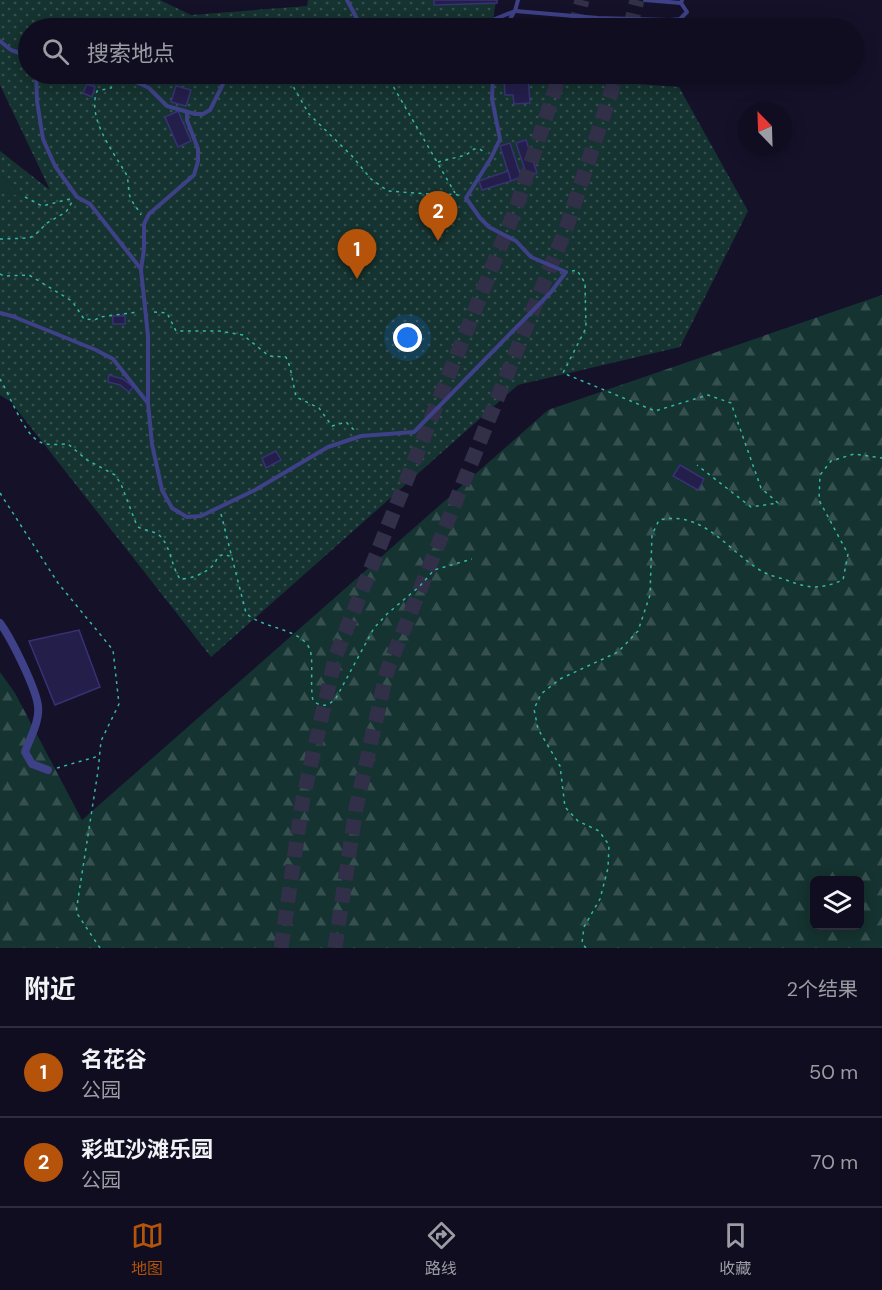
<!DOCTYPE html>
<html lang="zh">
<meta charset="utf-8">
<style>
:root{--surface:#0f0d1f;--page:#181628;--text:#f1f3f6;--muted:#9b9ca4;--line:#2f2d3d;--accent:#b45309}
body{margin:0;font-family:"DM Sans","Noto Sans SC",sans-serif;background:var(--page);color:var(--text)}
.controls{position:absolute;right:18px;bottom:18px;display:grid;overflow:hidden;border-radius:9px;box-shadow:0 3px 15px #0003}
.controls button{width:54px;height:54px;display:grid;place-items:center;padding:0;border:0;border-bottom:2px solid var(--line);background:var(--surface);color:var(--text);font:30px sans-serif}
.compass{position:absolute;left:738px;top:102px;width:54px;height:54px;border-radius:50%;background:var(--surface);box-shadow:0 3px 15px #0003;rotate:337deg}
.you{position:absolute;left:408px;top:338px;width:21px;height:21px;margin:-15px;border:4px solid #fff;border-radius:50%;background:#1a73e8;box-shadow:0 0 0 9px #1a73e833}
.badge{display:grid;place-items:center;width:39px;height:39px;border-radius:50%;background:var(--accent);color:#fff;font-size:20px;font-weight:700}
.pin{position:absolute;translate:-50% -50px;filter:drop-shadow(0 2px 3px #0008)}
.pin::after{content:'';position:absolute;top:32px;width:21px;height:18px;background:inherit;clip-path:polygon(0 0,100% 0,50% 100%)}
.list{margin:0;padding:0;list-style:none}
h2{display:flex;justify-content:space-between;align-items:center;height:78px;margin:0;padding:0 24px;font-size:26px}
h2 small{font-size:20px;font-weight:400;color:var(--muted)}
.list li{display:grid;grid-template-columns:39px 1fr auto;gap:18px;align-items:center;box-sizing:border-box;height:90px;padding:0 24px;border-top:2px solid var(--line)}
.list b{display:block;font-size:22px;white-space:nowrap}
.list p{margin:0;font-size:20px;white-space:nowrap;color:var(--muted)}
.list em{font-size:20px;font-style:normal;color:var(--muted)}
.icon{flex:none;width:33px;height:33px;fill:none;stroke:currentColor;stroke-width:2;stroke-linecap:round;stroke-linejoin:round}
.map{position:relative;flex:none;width:882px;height:948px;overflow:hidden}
.search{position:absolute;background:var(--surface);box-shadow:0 3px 15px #0003;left:18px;right:18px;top:18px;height:66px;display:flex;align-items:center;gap:15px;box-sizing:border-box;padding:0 21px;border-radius:33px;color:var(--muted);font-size:22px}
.sheet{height:258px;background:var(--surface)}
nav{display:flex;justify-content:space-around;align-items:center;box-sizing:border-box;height:84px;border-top:2px solid var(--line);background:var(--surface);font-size:16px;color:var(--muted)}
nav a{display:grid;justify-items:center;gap:3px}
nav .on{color:var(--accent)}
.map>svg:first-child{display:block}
</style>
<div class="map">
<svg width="882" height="948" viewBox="0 0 882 948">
<defs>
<pattern id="forest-firs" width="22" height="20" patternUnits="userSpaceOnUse" patternTransform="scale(1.5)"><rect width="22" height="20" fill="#153330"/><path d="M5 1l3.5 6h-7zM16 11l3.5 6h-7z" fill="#36504f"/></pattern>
<pattern id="park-dots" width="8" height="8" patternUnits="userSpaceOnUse" patternTransform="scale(1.5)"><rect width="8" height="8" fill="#153330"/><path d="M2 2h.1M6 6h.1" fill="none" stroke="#36504f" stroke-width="1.8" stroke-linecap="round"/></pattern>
</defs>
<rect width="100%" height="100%" fill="#141129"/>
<!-- forest -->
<path fill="url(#forest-firs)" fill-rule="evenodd" d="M882,295V948H0V672L15,693L82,820L548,410ZM814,880H860V926H814Z"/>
<!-- park -->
<polygon fill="url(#park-dots)" points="0,0 160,0 191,15 307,6 308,0 496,0 492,28 28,28 28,74 506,74 679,87 748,211 680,347 518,385 211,657 11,402 0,395 0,151 50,190 0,85"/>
<!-- pitch -->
<polygon fill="#153330" points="0,173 25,197 0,192"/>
<!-- building -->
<g fill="#231e4a" stroke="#393175" stroke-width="1.5">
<polygon points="434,0 497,0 497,3 434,5"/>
<polygon points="89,74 98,74 94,84 86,81"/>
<polygon points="571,74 621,74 621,77"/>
<polygon points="528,76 530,103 514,104 513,95 505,95 504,78"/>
<polygon points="87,84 95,87 92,97 83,93"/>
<polygon points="176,86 191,90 186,106 171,102"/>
<polygon points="178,111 191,141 178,147 165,117"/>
<polygon points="526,140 537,173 527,176 516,143"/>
<polygon points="510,143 521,177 511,181 500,146"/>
<polygon points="508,171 511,181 482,190 479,181"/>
<rect x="113" y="316" width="12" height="8"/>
<polygon points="109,375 123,379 133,387 129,392 120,385 108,382"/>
<polygon points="276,451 281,460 266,468 262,458"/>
<polygon points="680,465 704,479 698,490 673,476"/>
<polygon points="79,630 100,687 55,705 29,641"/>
</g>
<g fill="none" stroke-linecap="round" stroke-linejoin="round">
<!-- motorway-tunnel -->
<g stroke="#322f49" stroke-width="15" stroke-dasharray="15 8" stroke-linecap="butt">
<polyline points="575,28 582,0"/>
<polyline points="630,28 637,0"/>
<polyline points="281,948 303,798 336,655 516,208 560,74"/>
<polyline points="335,948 356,808 387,671 567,226 617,74"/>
</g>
<!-- path -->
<g stroke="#34b9a6" stroke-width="1.5" stroke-dasharray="3 4.5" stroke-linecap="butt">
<polyline points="286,74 309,114 352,156 371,179 388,191 441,195 455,194 460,196"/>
<polyline points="386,74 455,193"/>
<path d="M113,79L111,88L97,91C87,118 112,150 125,172C130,180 127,191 131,199C134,205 138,209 141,215"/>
<polyline points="438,162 466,155 474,149 480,149 486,154"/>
<polyline points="25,197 42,206 70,199"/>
<polyline points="0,239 29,238 35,235 47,223 66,212 72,202"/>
<polyline points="572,271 577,270 585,283 586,328 563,373 655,411 708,395 731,403 761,488 778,503 751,507 697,465"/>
<polyline points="0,274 4,276 29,275 72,301 84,319 95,320 100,317 138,312"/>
<polyline points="154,312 167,313 176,331 219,331 243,335 269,356 286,357 290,367 296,397 319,408 332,426 346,422 354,430"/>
<path d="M0,379C10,395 24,435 40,442C48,446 60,444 68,444L87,460L115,475L121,484L137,526C143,531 152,530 159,535C171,546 171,566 180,579C192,579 214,571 217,558C223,553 226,554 232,558"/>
<polyline points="0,493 58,583 113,650 119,704 101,741 98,771 76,912 100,948"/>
<path d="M221,514L246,613C263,630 307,628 311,654C313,669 310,685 313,701C323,708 328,706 336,698L374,628L387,614L420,586L434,570L472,559"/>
<polyline points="57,768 99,756"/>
<path d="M586,948L582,943L584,927L600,899L608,868L609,845L599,831L578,821L565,807L560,766L538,729L534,709L541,694L560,679L618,652L638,631L650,595L652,535L659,520C705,510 727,551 763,572C771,576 781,578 789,581C811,589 821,589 843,580L848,554L819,500L820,475L831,461L854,454L882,458"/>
</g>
<!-- service -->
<g stroke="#3e4187" stroke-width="4">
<polyline points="347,0 362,28"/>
<polyline points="518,0 515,11 598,18 670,20 680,19 687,12 681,3 682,0"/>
<polyline points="645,0 681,3"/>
<polyline points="391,28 485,23 515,11"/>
<polyline points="505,28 514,12"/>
<polyline points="0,41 11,50 28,56"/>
<polyline points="36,74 37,101 43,139 55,166 77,197 90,204 141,269"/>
<polyline points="119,74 149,88 167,106 195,114 203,114 210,110 228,74"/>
<polyline points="187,112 187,120 198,149 198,161 194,175 149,214 144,224 144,249 141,270 148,336 148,403 152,444 162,490 172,508 187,517 201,516 255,490 328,447 361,436 414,432 551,292 566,272 531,257 516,241 489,227 480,218 466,198 491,158 500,139 492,99 493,74"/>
<polyline points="0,313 12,316 96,350 113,359 147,402"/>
</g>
<!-- minor -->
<path stroke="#3e4187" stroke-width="8" d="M0,623C11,638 36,688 38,706C40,721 30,738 25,752L32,764L48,770"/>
</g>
</svg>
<div class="controls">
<button><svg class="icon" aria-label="layers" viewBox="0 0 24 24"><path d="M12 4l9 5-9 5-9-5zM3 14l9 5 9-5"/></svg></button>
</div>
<svg class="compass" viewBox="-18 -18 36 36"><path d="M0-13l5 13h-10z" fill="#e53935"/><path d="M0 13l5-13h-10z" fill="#9b9ca4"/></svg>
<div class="you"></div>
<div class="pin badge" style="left:357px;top:279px">1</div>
<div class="pin badge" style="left:438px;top:241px">2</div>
<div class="search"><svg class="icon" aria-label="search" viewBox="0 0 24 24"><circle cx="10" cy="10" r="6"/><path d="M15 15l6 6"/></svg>搜索地点</div>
</div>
<section class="sheet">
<h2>附近<small>2个结果</small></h2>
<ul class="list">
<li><span class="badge">1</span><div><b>名花谷</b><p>公园</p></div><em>50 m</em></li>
<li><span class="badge">2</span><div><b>彩虹沙滩乐园</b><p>公园</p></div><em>70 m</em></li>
</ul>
</section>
<nav>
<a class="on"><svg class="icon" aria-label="map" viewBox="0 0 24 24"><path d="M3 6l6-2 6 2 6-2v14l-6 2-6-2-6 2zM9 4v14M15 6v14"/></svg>地图</a>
<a><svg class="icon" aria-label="directions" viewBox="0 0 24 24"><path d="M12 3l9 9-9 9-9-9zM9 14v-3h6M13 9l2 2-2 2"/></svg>路线</a>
<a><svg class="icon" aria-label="saved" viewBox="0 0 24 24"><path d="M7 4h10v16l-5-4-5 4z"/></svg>收藏</a>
</nav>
